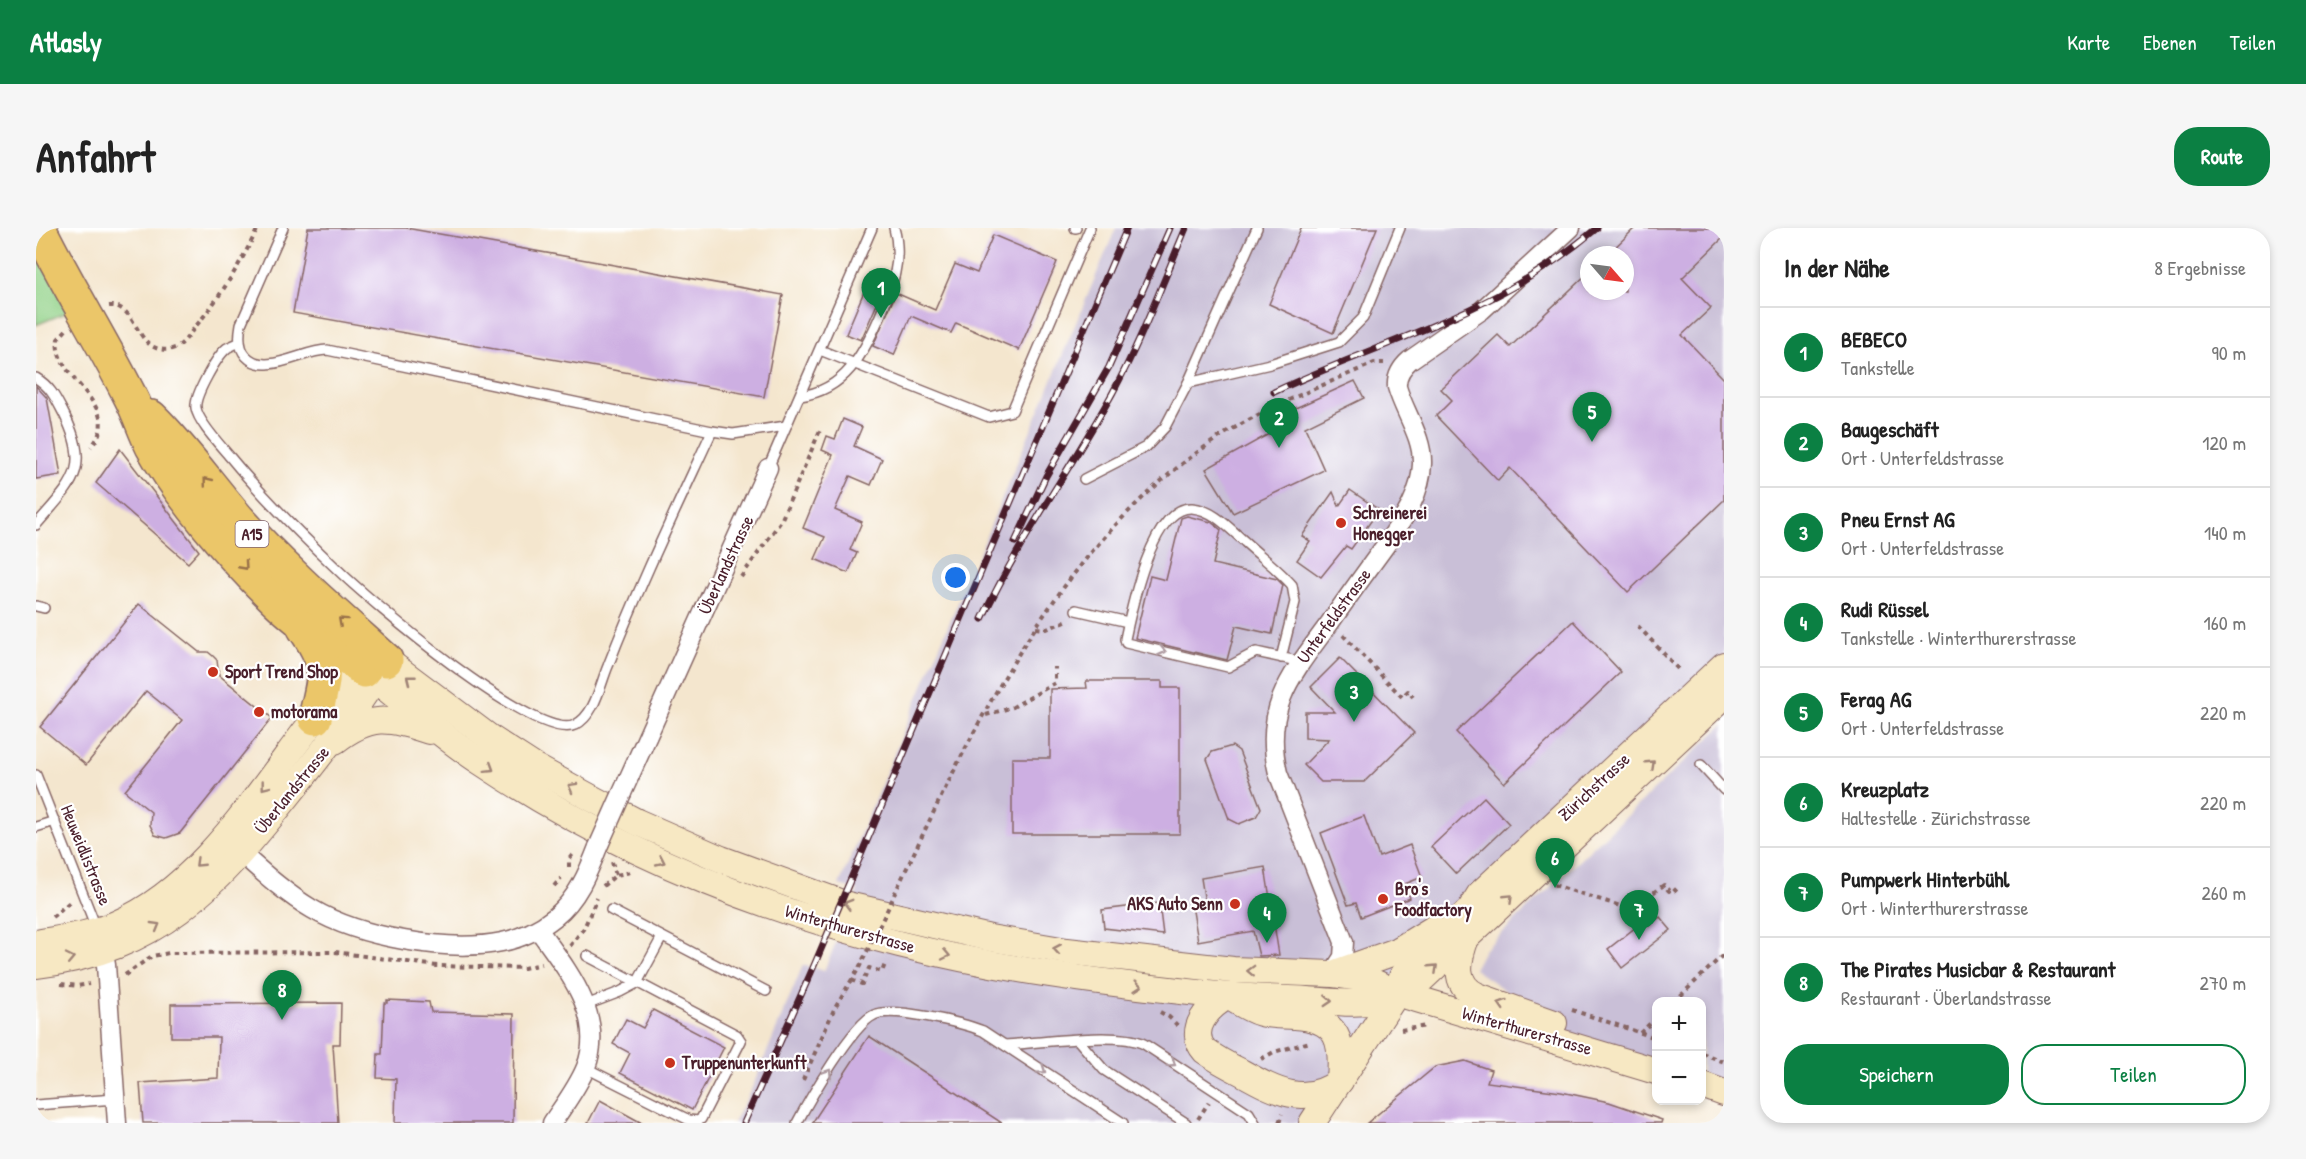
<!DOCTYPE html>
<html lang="de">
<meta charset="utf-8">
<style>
:root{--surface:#fff;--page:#f6f6f6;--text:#222;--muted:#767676;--line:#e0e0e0;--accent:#0b8043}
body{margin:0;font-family:"Patrick Hand",sans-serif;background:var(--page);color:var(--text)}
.controls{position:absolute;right:18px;bottom:18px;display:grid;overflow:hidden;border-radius:12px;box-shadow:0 3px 9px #0003}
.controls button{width:54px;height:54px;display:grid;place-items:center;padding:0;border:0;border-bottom:2px solid var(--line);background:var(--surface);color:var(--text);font:30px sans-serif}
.compass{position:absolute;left:1544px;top:18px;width:54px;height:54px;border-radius:50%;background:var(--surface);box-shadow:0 3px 9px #0003;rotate:118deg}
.you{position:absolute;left:920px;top:350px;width:21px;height:21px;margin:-15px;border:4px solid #fff;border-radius:50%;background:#1a73e8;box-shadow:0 0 0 9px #1a73e833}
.badge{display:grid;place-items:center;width:39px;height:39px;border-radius:50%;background:var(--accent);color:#fff;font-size:20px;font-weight:700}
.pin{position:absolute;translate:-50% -50px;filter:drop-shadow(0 2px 3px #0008)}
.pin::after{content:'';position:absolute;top:32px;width:21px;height:18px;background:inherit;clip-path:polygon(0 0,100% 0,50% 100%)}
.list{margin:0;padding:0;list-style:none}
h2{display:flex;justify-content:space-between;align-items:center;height:78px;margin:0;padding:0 24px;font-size:26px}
h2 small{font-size:20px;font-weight:400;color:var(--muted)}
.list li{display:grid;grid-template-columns:39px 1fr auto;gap:18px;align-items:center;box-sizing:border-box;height:90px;padding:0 24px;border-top:2px solid var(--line)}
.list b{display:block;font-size:22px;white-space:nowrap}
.list p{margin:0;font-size:20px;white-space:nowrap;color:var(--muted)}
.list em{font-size:20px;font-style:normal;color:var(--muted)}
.actions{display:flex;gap:12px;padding:18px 24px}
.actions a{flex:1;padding:14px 0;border:2px solid var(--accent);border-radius:24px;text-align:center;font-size:21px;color:var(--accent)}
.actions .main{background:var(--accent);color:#fff}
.map{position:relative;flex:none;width:1688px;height:895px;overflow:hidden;border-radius:24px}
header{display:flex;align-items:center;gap:36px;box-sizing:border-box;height:84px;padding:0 30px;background:var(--accent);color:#fff}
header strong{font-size:28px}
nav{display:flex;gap:33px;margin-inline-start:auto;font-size:21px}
.intro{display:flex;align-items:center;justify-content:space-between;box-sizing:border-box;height:144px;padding:0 36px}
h1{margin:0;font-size:42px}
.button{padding:15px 27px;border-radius:24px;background:var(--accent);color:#fff;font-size:21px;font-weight:700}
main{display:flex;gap:36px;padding:0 36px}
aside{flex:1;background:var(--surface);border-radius:24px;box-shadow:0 3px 9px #0003}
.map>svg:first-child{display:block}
</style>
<header>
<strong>Atlasly</strong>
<nav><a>Karte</a><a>Ebenen</a><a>Teilen</a></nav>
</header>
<div class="intro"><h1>Anfahrt</h1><a class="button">Route</a></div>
<main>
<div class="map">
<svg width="1688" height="895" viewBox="0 0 1688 895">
<rect width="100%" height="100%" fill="#fff"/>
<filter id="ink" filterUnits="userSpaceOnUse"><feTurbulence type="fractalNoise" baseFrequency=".0167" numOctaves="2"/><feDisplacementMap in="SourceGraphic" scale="12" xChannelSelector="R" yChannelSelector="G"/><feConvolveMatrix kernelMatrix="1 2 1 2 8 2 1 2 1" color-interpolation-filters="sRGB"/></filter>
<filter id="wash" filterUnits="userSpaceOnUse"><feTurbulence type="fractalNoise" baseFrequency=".008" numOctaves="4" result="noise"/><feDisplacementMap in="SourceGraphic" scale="24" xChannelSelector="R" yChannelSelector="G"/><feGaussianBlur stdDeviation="1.35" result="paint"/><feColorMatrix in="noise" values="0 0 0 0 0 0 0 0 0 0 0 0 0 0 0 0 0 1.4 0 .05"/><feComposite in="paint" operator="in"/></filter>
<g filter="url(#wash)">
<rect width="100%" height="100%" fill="#f4e6ce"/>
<!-- industrial -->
<g fill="#c9bfd7" fill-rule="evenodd">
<path d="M1080,0H1688V437L1444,666L1276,895H697L716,860L767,737L788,743L822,662L803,657ZM1553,27H1589V63H1553Z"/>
<polygon points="1688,496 1688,865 1666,857 1666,774 1620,774 1620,842 1555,821 1438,741 1448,722"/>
</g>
<!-- green -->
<polygon fill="#91d187" stroke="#6e7859" stroke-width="1.5" points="0,0 44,79 0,97"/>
<g id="blocks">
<!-- building -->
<g fill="#cdafe2">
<polygon points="272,0 370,0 747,67 728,169 257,85"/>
<polygon points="1265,0 1341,0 1297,105 1233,76"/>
<polygon points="1599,0 1688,0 1688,9 1646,50 1675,80 1646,107 1688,151 1688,272 1592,364 1474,240 1462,253 1400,188 1416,172 1405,161 1462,107 1474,119 1553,44 1553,63 1589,63 1589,27 1571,27"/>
<polygon points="957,7 1021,34 983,122 920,95 915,105 875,88 858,127 837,118 860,65 899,82 919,36 941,45"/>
<polygon points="832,54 848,60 825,112 810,106"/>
<polygon points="1319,153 1328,170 1269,199 1288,242 1197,285 1170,241 1258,192 1255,182"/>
<polygon points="0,158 11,170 25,247 0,251"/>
<polygon points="807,191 826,199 818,218 846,231 835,257 814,248 799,282 826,294 814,322 821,325 812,345 779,331 789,309 767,300 797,227 786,222 791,208 799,211"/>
<polygon points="84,221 163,323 152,335 60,255"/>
<polygon points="1314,262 1343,282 1315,321 1310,318 1285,349 1261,332 1274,313 1266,308 1297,264 1303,278"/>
<polygon points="1151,288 1175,294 1185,302 1177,336 1241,351 1247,357 1236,406 1200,398 1191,432 1099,410 1114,348 1130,352 1145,290"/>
<polygon points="103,376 163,424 172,424 177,428 181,432 183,447 236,490 144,605 130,610 119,607 114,597 115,584 89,563 146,492 110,463 50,537 4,499"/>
<polygon points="1537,393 1585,444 1468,555 1420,504"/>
<polygon points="1304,430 1378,505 1328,554 1285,554 1268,537 1293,511 1269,510 1269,484 1299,484 1275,459"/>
<polygon points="1050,453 1126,453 1126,460 1144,460 1144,606 976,606 976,530 1014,530 1014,461 1051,460"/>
<polygon points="1196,518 1203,523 1225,580 1220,589 1203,596 1193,591 1171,531 1176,524"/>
<polygon points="1448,569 1473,596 1420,646 1395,619"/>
<polygon points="1328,588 1343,629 1374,617 1386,649 1369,656 1374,670 1325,689 1320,675 1312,677 1285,605"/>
<polygon points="1229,639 1243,727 1223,728 1217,703 1162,713 1156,677 1169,675 1165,650"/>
<polygon points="1123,675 1127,707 1068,700 1066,682"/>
<polygon points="1624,689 1635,702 1586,740 1572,721 1609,692 1613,698"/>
<polygon points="351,772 393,774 395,784 478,786 477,895 359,895 360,851 341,850 342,826 346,826 348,775 351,775"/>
<polygon points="305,775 304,816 297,816 302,895 107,895 104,855 182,850 183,809 135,809 135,776"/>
<polygon points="617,782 688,819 656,882 584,845 594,825 577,816 590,791 607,800"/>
<polygon points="833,808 966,895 776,895"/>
<polygon points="1429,833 1455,842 1451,854 1525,864 1573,874 1626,892 1625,895 1331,895 1399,839"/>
<polygon points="564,872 606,895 552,895"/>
</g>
</g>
</g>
<g filter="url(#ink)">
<use href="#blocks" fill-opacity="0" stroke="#866564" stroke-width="1.5"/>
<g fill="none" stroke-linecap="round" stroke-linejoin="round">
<!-- lane casing -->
<g stroke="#866564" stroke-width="12">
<g id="lane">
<path d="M247,0L205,96C203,107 202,119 210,128C229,149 267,122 291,122L676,203L697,206L750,198"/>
<polyline points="1039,0 1040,0"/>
<path d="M203,115C199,116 195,118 191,120C181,128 158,168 160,180C162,194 185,218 194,229C227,269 264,306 302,342C333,372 501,516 539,497C559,487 564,457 572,438C603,358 640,281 676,203"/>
<polyline points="784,122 953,189 976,183 1054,0"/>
<path d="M0,150C15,159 20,171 28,186C56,242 36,255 0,297"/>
<polyline points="1152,155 1234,136 1303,114 1327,90 1364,0"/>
<path d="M764,168C809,162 827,127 844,88C856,59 867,32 858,0"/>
<polyline points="732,240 836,0"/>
<polyline points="1048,251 1110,219 1129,199 1152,155 1221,0"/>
<polyline points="0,378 8,380"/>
<polyline points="1040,382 1092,394"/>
<path d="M1245,430L1259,374L1256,357C1242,341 1224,328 1209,314C1193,300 1178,282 1156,280C1116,278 1095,382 1089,411L1090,415L1192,439L1220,424L1266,434"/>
<polyline points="1665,537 1688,562"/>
<polyline points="0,547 61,702"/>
<polyline points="0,599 19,593"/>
<polyline points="575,682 730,763"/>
<polyline points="550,777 584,764 601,755 626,709"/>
<polyline points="1042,812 1068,842 1150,895"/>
<path d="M969,817C1001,815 1082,803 1108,816L1213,885L1219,895"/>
<polyline points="550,840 653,892 662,893 665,891 705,813 701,807 551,728"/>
<polyline points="0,877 79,871"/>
<path d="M761,895C773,872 817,796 838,787C856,778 927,795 947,803L1087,895"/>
</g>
</g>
<!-- street casing -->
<g stroke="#866564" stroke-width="21">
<g id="street">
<polyline points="586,565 732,240"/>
<path d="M197,618C222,640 247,664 276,681C323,709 412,725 466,714C486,710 504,701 519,689C541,671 552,645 562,619"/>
<path d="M502,701C530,741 570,787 550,839C542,859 528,877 516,895"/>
<polyline points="67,721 70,737 81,895"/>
<path d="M1296,746L1307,729L1308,714L1242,545C1226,479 1257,445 1293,396C1311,370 1330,344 1349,318C1366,293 1385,268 1386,236C1387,209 1368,184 1361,159C1360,148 1366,139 1374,132L1446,82L1535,0"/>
</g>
</g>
<!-- secondary casing -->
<g stroke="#866564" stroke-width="28">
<g id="secondary">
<polyline points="350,432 454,510 497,538 559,572 601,594 685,631 811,677 954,710 1031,723 1197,742 1296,746 1331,751 1361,765 1620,843"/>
<path d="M328,443C368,473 403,507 445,534C572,619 716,679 863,716C961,741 1062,754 1162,765C1199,769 1235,770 1271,772C1293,773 1317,777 1340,773C1356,770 1372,761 1386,751L1688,468"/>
<path d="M299,513C334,486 352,489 393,503"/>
<path d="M1430,710C1422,731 1416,757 1442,768L1518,795"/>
<path d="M0,715C27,710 54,707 80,696C176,655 236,539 301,463L318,449L341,435"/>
<path d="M0,737C123,722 177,661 250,570C284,528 318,484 347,438"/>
<polyline points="1302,744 1361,723 1397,701"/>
<path d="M1192,768C1202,774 1214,782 1225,785C1236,788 1248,787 1259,788C1304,791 1307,814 1304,853C1269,880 1239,863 1205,844C1193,838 1180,831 1169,823C1150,802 1173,778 1192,768Z"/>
<polyline points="1666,857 1688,865"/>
<polyline points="1276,895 1361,765 1366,749 1372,740 1434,682 1444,666 1688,437"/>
</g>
</g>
<!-- highway casing -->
<g stroke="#866564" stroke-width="36">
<g id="highway">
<path d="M3,0C31,57 65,111 94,168C103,185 108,202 116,218C143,267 196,329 236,368C264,396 297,417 328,443"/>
<path d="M115,189C148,221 174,259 204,293C249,343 300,387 350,432"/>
<path d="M268,400C295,438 289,447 279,490"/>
</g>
</g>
<!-- path -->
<g stroke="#866564" stroke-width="4" stroke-dasharray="4.5 4.5" stroke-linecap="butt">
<path d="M73,78C94,76 98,101 111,114C118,122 131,124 141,119C149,114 154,105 160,98C185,68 205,35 222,0"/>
<path d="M30,102L22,111C15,151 91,177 55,219"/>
<polyline points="705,349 745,293 785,200"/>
<polyline points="1602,398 1642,441"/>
<polyline points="1000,400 1011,401 1032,392"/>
<polyline points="1307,407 1366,469 1372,463 1377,469"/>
<polyline points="950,487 977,479 1019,455 1019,439"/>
<polyline points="576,634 580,647"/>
<polyline points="533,639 533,631 538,625"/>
<polyline points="1518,657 1594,681 1628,657 1633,663 1637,660 1644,667"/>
<polyline points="518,658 525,650"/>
<polyline points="567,658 580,647 595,644"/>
<path d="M858,667C938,499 1019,319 1179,212C1229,179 1284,159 1338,135H1348"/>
<polyline points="16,689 35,673"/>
<polyline points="534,718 548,700 561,670"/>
<polyline points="89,747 116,728 133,725 299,724 401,738 488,740 505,736"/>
<polyline points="815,752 826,756 833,740 846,744 849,736"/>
<polyline points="25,756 42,758 53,756"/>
<polyline points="1638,774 1688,726"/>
<polyline points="1536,782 1620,810"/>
<polyline points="1124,784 1133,789 1142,798"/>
<polyline points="1365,802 1390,798"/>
<polyline points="1604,805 1620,790"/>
<polyline points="1666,825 1688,834"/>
<polyline points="1225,831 1238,824 1274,814"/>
<polyline points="767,852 799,779 823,740"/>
<polyline points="1162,891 1173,874"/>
<polyline points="1243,895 1246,886"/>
</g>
<!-- lane -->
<use href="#lane" stroke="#fff" stroke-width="9"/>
<!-- street -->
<use href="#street" stroke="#fff" stroke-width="18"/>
<!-- secondary -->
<use href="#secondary" stroke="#f7e8c3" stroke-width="26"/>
<!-- highway -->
<use href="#highway" stroke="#ebc669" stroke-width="33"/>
<!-- rail casing -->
<g stroke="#4a1f2b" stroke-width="7">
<g id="rail">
<path d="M1238,164C1311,129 1390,105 1462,67C1497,49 1530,26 1561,0"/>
<polyline points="979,314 1010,248 1073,139 1134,0"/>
<path d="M946,391C983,312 1034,242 1076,166C1105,113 1126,56 1150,0"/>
<polyline points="708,895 777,740 1091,0"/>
</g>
</g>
<!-- rail -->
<use href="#rail" stroke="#fff" stroke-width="4.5" stroke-dasharray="14" stroke-linecap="butt"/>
<!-- street-bridge casing -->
<g stroke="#866564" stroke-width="21" stroke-linecap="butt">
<polyline id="street-bridge" points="562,619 586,565"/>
</g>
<!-- path-bridge -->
<polyline stroke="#866564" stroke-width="4" stroke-dasharray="4.5 4.5" stroke-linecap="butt" points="823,740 858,668"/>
<!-- street-bridge -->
<use href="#street-bridge" stroke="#fff" stroke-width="18"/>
</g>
<!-- one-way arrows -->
<defs><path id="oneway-chevron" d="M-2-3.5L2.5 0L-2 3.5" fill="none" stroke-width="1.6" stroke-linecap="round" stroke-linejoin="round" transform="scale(1.5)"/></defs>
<g stroke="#9a724a">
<use href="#oneway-chevron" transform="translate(171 253) rotate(-129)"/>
<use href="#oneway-chevron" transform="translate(208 338) rotate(48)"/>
<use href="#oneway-chevron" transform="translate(306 393) rotate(-138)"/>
</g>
<g stroke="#ae9aa0">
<use href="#oneway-chevron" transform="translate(1126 423) rotate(13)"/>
<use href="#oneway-chevron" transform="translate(1136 835) rotate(33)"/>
<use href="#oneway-chevron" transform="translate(1006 842) rotate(34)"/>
<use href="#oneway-chevron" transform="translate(792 845) rotate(-57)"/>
</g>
<g stroke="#a08477">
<use href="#oneway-chevron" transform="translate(374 451) rotate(-142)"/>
<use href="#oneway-chevron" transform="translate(1615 536) rotate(-43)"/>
<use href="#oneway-chevron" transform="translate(454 540) rotate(32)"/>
<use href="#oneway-chevron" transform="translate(229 558) rotate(128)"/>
<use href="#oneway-chevron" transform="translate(536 559) rotate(-151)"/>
<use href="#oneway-chevron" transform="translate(625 633) rotate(25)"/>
<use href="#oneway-chevron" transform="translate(163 635) rotate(136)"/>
<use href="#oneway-chevron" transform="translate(1473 670) rotate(-44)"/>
<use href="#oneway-chevron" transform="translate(812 676) rotate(-164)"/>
<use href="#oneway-chevron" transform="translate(120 698) rotate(-30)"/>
<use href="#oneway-chevron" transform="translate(1021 721) rotate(-170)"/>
<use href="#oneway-chevron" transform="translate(910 727) rotate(12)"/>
<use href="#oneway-chevron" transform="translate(34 730) rotate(-12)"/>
<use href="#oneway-chevron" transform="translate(1398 740) rotate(-43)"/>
<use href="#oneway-chevron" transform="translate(1215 743) rotate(-178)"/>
<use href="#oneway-chevron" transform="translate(1102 758) rotate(6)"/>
<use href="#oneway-chevron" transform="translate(1292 773) rotate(3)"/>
<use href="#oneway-chevron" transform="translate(1466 776) rotate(-162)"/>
</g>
</g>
<!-- markers -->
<g fill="#c8321e" stroke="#fff" stroke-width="2">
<circle cx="1305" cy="295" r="6"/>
<circle cx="177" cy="444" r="6"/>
<circle cx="223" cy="484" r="6"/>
<circle cx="1347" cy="671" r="6"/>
<circle cx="1199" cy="676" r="6"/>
<circle cx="634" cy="835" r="6"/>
</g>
<g text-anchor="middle" stroke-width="4.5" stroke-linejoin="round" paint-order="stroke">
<!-- shield labels -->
<rect fill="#fff" stroke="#80626b" stroke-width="1.5" x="199.5" y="293" width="33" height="26" rx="4.5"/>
<g font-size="16" font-weight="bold" fill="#4a1f2b">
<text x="216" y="312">A15</text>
</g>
<!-- poi labels -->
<g font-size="18" font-weight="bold" fill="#4a1f2b" stroke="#fff" text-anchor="start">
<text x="1317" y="291">Schreinerei<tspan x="1317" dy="21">Honegger</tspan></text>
<text x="189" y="450">Sport Trend Shop</text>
<text x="235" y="490">motorama</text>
<text x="1359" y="667">Bro's<tspan x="1359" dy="21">Foodfactory</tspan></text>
<text x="1187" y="682" text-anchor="end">AKS Auto Senn</text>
<text x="646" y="841">Truppenunterkunft</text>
</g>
<!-- street labels -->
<g font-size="18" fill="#4a1f2b" stroke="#fff">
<text transform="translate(690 337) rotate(-65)" y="6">Überlandstrasse</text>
<text transform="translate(1298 388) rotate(-54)" y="6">Unterfeldstrasse</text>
<text transform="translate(1558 559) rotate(-43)" y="6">Zürichstrasse</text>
<text transform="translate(256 562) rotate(-51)" y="6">Überlandstrasse</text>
<text transform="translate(50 627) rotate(68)" y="6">Heuweidlistrasse</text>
<text transform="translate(814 701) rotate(16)" y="6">Winterthurerstrasse</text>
<text transform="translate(1491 803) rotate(16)" y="6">Winterthurerstrasse</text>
</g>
</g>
</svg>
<div class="controls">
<button>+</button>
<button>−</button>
</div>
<svg class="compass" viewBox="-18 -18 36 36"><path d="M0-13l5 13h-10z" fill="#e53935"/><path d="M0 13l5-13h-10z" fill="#767676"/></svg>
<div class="you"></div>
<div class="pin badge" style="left:845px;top:90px">1</div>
<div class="pin badge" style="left:1243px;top:220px">2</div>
<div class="pin badge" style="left:1318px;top:494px">3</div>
<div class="pin badge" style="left:1231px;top:715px">4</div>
<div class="pin badge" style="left:1556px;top:214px">5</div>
<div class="pin badge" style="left:1519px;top:660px">6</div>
<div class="pin badge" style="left:1603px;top:712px">7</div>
<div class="pin badge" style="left:246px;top:792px">8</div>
</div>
<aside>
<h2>In der Nähe<small>8 Ergebnisse</small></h2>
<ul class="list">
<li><span class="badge">1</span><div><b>BEBECO</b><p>Tankstelle</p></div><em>90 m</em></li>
<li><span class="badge">2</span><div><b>Baugeschäft</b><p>Ort · Unterfeldstrasse</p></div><em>120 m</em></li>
<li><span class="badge">3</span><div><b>Pneu Ernst AG</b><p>Ort · Unterfeldstrasse</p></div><em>140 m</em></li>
<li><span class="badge">4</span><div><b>Rudi Rüssel</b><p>Tankstelle · Winterthurerstrasse</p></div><em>160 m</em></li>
<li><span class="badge">5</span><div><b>Ferag AG</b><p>Ort · Unterfeldstrasse</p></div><em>220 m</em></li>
<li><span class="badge">6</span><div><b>Kreuzplatz</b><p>Haltestelle · Zürichstrasse</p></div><em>220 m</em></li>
<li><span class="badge">7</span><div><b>Pumpwerk Hinterbühl</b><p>Ort · Winterthurerstrasse</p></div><em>260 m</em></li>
<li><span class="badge">8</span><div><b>The Pirates Musicbar &amp; Restaurant</b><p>Restaurant · Überlandstrasse</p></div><em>270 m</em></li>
</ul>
<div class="actions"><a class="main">Speichern</a><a>Teilen</a></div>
</aside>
</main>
